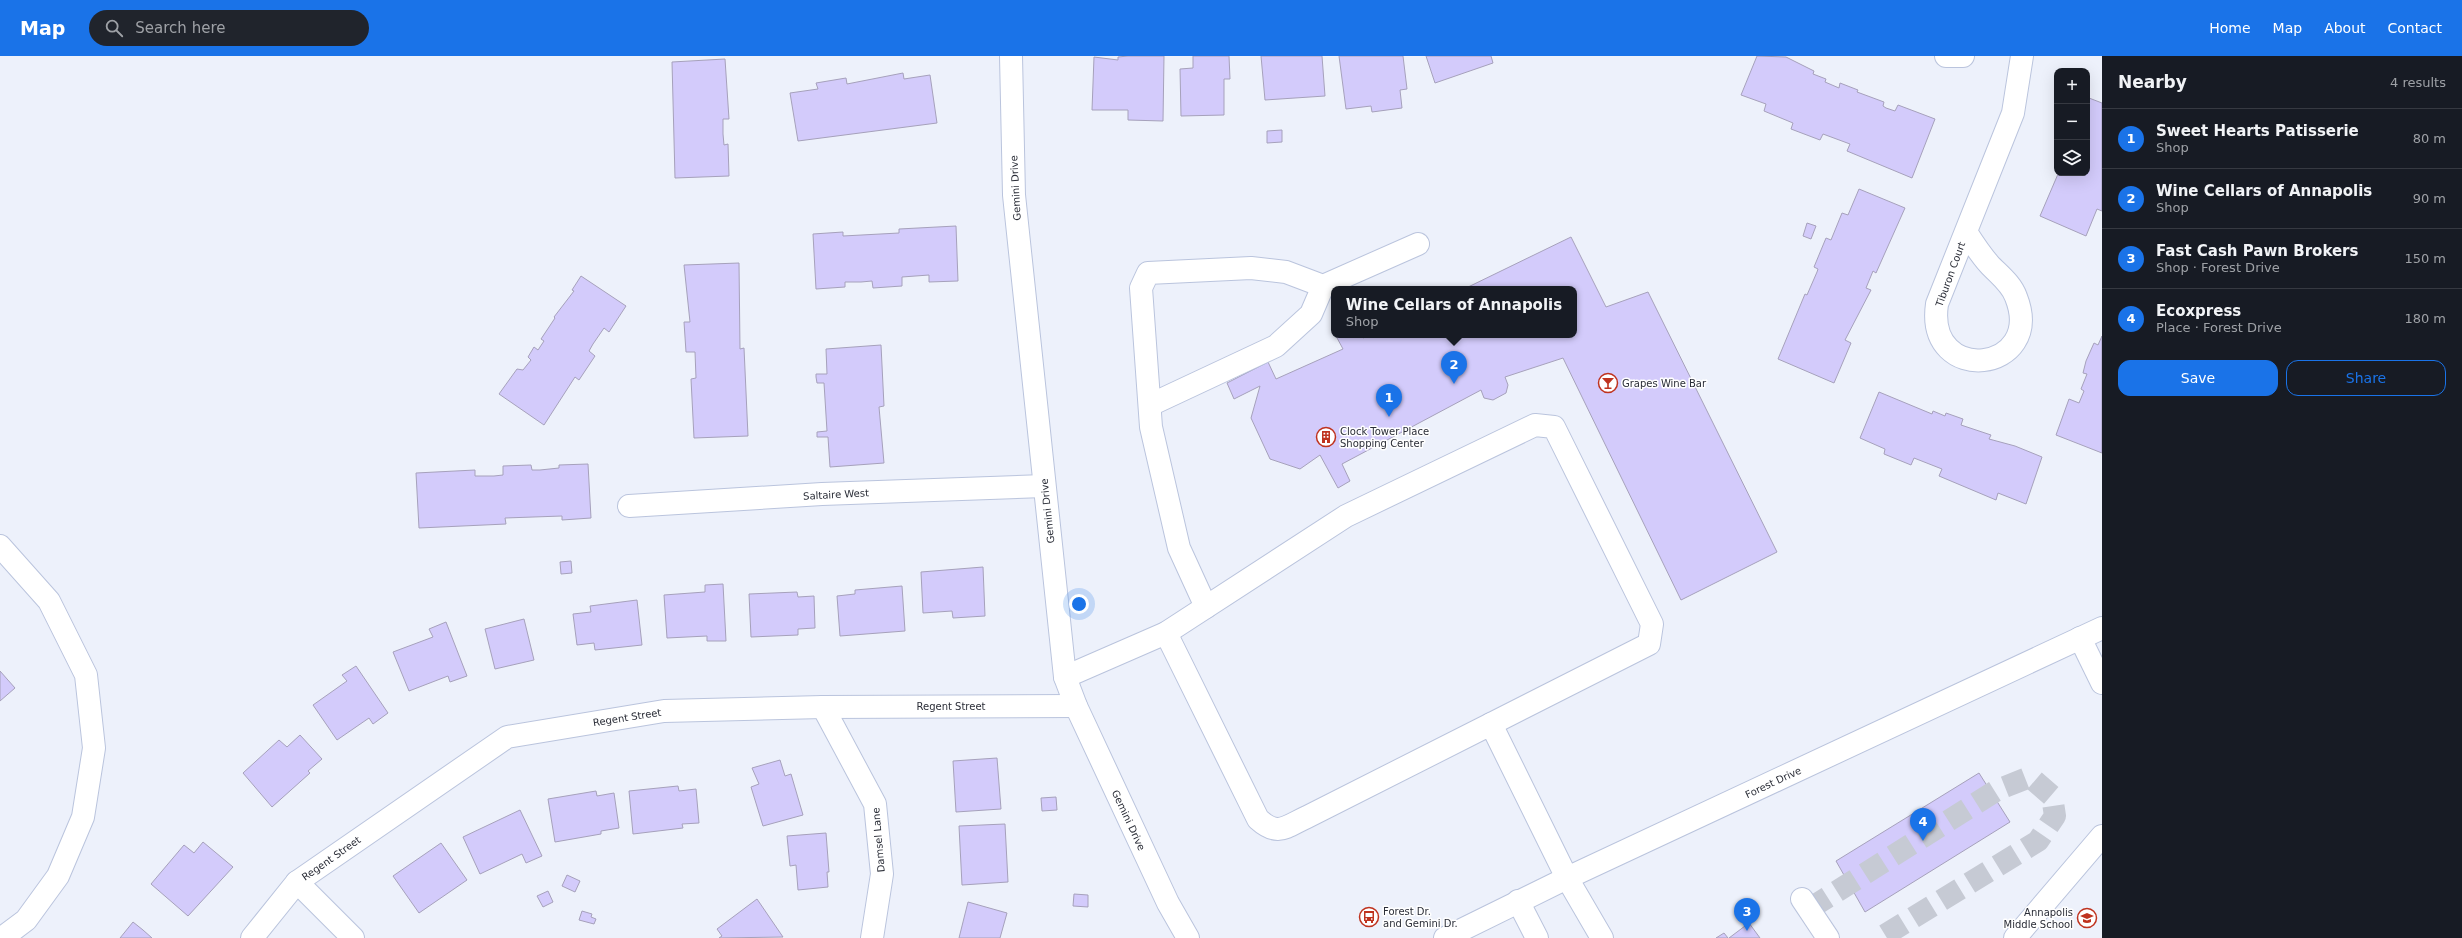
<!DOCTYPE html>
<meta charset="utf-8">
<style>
:root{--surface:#171b24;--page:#20242c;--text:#f1f3f6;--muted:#9ea1a6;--line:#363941;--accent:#1a73e8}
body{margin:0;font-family:"DejaVu Sans",sans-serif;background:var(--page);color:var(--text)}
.controls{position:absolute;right:12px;top:12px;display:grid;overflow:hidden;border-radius:8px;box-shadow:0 4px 16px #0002}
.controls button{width:36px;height:36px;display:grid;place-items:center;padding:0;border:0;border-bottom:1px solid var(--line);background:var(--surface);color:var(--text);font:20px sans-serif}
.you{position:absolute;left:1079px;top:548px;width:14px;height:14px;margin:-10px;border:3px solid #fff;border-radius:50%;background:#1a73e8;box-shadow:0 0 0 6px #1a73e833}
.badge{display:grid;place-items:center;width:26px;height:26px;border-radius:50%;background:var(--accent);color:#fff;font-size:13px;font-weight:700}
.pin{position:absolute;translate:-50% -33px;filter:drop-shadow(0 1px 2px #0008)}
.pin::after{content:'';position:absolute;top:21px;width:14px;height:12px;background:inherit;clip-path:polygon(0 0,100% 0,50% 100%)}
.popup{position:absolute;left:1331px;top:230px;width:246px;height:52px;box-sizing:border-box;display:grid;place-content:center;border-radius:8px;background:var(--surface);filter:drop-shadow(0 1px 3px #0005);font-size:13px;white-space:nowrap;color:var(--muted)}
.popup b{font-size:15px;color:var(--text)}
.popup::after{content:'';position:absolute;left:50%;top:100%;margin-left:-8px;border:8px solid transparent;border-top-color:var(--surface)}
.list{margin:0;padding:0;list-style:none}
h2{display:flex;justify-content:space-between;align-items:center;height:52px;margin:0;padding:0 16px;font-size:17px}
h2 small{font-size:13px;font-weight:400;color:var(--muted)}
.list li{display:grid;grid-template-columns:26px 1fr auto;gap:12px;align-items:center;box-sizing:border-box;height:60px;padding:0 16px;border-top:1px solid var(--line)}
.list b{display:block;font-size:15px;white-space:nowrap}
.list p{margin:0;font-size:13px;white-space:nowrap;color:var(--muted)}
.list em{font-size:13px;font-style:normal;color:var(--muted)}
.actions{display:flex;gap:8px;padding:12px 16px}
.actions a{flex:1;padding:9px 0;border:1px solid var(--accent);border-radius:12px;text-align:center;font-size:14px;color:var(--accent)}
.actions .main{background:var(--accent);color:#fff}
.icon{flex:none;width:22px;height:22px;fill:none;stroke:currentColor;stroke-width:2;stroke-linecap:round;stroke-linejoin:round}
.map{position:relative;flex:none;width:2102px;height:882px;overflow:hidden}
header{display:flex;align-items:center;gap:24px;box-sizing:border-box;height:56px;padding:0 20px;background:var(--accent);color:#fff}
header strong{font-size:19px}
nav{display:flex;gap:22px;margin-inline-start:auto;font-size:14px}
.search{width:280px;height:36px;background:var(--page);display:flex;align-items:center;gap:10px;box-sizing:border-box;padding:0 14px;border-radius:22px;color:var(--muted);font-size:15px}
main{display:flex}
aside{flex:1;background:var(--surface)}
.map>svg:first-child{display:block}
</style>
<header>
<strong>Map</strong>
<div class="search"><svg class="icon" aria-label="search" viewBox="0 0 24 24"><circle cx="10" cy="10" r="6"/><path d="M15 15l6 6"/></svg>Search here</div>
<nav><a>Home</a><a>Map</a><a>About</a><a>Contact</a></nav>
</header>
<main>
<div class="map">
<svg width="2102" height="882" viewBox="0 0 2102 882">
<rect width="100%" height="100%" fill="#edf1fb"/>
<!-- building -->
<g fill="#d3cbfb" stroke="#a6a1bb">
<polygon points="1128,0 1164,0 1163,65 1128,64 1128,54 1092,54 1094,1 1118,4 1118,1"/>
<polygon points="1193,0 1229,0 1230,23 1224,23 1224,59 1181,60 1180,13 1193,12"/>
<polygon points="1261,0 1322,0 1325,40 1265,44"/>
<polygon points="1339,0 1403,0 1407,33 1400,34 1402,52 1372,56 1371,50 1346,53"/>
<polygon points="1426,0 1491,0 1493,7 1435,27"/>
<polygon points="1757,0 1786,1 1814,15 1813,18 1826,23 1825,26 1839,32 1840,27 1858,34 1857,36 1884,46 1883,50 1886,52 1895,55 1898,49 1935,63 1912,122 1847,95 1850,88 1823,78 1820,84 1791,73 1793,67 1764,55 1766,48 1741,39"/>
<polygon points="725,3 729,63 723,63 723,78 724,89 728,88 729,120 675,122 672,6"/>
<polygon points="903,17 904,23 930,19 937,67 798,85 790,37 818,33 816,27 846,22 847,28"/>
<polygon points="2089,42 2102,47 2102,155 2097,153 2086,180 2040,160 2058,118 2087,117 2087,47"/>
<polygon points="1282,74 1282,86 1267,87 1267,75"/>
<polygon points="1859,133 1905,152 1876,217 1873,215 1866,232 1871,234 1845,284 1851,287 1834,327 1778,303 1805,238 1807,239 1817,216 1818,213 1814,211 1826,182 1831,184 1842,157 1848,159"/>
<polygon points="1807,167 1816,170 1811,183 1803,180"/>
<polygon points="956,170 958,225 929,226 929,219 902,221 902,230 873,232 872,225 861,226 845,226 845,231 816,233 813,178 843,176 843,180 899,177 899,173"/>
<polygon points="1571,181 1606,251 1648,236 1777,496 1681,544 1563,302 1505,321 1508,329 1506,337 1493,344 1484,342 1481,334 1342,408 1350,425 1338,432 1320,399 1300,413 1270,403 1251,362 1260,330 1234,343 1227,327 1268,306 1276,323 1343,293 1336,280 1338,279 1361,279 1363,282 1370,279 1574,279 1574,233 1464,233"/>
<polygon points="739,207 740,293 744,292 748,380 694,382 691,323 696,322 695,296 686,296 684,266 690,266 684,209"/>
<polygon points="581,220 626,250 609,276 604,272 593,288 589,295 595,300 579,324 575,321 544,369 499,338 517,313 523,314 531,304 528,301 534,291 538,294 544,285 541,283 555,262 554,261 574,235 572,234"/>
<polygon points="2102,280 2102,397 2056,379 2069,343 2079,347 2084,335 2081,333 2087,318 2083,317 2086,305 2094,287 2098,289"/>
<polygon points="881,289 884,350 879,351 884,407 830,411 828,381 817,381 817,376 827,375 824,327 817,327 816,321 816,318 827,318 826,293"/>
<polygon points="1879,336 1932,358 1933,355 1945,360 1946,357 1963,363 1961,369 1991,379 1989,383 2015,390 2042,401 2026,448 1998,437 1996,444 1939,420 1942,413 1914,402 1911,409 1884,398 1885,393 1860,382"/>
<polygon points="588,408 591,462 562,464 562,460 505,462 506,468 419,472 416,417 475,414 475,420 494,420 503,419 503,410 531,409 532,414 540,414 559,412 559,409"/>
<polygon points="571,505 572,517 561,518 560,506"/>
<polygon points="983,511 985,560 953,562 952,555 923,557 921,516"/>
<polygon points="723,528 726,585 707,585 707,580 667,582 664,539 705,536 705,529"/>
<polygon points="902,530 905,575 840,580 837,540 855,538 855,534"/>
<polygon points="797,536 798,541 814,540 815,572 798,573 798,579 751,581 749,538"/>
<polygon points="637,544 642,589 595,594 594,587 577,589 573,558 591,556 590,550"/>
<polygon points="524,563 534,604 495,613 485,573"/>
<polygon points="446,566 467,620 450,626 448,620 409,635 393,596 433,581 429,573"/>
<polygon points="356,610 388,657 373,668 369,662 337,684 313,649 347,625 342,619"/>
<polygon points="0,615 15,632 0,645"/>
<polygon points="300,679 322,703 308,715 310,717 272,751 243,717 279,684 287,691"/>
<polygon points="997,702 1001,753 956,756 953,705"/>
<polygon points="780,704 785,720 791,718 803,759 763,770 751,731 759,728 752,712"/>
<polygon points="1979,717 2010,766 1865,856 1836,805"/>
<polygon points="678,730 679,735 696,733 699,767 682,768 683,772 633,778 629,735"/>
<polygon points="596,735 597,740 614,737 619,772 601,775 601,778 555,786 548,743"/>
<polygon points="1056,741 1057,754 1042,755 1041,742"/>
<polygon points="520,754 542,800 526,807 522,798 480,818 463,781"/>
<polygon points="1005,768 1008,826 962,829 959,770"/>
<polygon points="826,777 829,816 827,816 828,831 798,834 796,809 790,810 787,780"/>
<polygon points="203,786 233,811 188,860 151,828 184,789 194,797"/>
<polygon points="441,787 467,824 419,857 393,820"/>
<polygon points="567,819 580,825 575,836 562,830"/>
<polygon points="548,835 553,846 543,851 537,840"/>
<polygon points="1074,838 1088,839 1088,851 1073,850"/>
<polygon points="757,843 783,881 719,882 722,880 717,873"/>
<polygon points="968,846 1007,857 1000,882 959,882"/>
<polygon points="582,855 592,858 591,861 596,863 594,868 579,864"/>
<polygon points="133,866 143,874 152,882 120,882"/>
<polygon points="1749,867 1760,882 1729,882"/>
<polygon points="1724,877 1728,882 1716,882"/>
</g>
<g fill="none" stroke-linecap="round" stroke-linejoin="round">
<!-- minor-tunnel -->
<polyline stroke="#c6cad4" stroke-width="22" stroke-dasharray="22 11" stroke-linecap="butt" points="1809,853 1997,734 2030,721 2052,740 2055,760 2038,785 1880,882"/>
<!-- minor casing -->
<g stroke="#bac4dd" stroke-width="24">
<g id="minor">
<polyline points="1011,0 1014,139 1065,621 1076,650 1168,847 1188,882"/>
<polyline points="1946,0 1963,0"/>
<path d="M1966,176C1973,187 1980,198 1989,208C1998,218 2011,227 2016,241C2046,317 1925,331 1937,248L2013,57L2022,0"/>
<polyline points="1150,349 1276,290 1311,258 1323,230"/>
<polyline points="629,450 822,438 1044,430"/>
<polyline points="0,490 49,545 86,619 94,692 83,761 58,820 26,864 2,882"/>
<polyline points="1206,551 1179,492 1151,371 1141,232 1148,217 1251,212 1286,216 1323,230 1418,188"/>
<path d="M1166,577L1258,763C1278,781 1285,771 1307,761L1491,668L1567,822L1602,882"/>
<polyline points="2080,582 2102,627"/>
<polyline points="1065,621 1166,577 1346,460 1535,369 1554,371 1652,568 1649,588 1491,668"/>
<polyline points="823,651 875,748 882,818 872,882"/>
<polyline points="297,826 353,882"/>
<polyline points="1802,843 1828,882"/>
<polyline points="1518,845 1537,882"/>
<polyline points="252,882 297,826 507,681 664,655 823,651 1076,650"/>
<polyline points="2015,882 2102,780"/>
</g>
</g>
<!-- major casing -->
<g stroke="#bac4dd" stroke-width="24">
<polyline id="major" points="1445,882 1567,822 2102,572"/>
</g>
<!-- minor -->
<use href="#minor" stroke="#fff" stroke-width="22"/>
<!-- major -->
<use href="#major" stroke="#fff" stroke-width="22"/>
</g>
<!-- icons -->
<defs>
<g id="bar-ring" transform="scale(1)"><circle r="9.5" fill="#fff" stroke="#bf331f" stroke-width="1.5"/><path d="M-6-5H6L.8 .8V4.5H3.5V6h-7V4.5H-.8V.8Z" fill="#bf331f"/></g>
<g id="building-ring" transform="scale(1)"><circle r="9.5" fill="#fff" stroke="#bf331f" stroke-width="1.5"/><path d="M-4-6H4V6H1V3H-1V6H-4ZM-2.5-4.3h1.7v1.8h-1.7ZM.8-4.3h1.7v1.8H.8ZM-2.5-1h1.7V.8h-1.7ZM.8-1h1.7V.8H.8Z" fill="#bf331f"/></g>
<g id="bus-ring" transform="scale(1)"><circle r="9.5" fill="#fff" stroke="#bf331f" stroke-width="1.5"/><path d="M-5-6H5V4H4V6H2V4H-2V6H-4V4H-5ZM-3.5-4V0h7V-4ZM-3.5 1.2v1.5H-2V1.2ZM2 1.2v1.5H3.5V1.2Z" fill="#bf331f"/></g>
<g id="school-ring" transform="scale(1)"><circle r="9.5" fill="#fff" stroke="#bf331f" stroke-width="1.5"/><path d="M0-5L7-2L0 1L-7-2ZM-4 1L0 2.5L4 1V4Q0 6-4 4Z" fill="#bf331f"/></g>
</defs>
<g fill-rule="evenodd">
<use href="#bar-ring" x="1608" y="327"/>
<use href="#building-ring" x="1326" y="381"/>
<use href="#bus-ring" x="1369" y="861"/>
<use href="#school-ring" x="2087" y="862"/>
</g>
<g text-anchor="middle" stroke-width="3" stroke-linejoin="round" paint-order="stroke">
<!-- street labels -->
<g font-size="10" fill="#2a2d37" stroke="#fff">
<text transform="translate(1015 132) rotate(-93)" y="4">Gemini Drive</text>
<text transform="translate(1950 218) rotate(-70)" y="4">Tiburon Court</text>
<text transform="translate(836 438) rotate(-3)" y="4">Saltaire West</text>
<text transform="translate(1047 455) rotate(-96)" y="4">Gemini Drive</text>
<text x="951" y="654">Regent Street</text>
<text transform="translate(627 661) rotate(-9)" y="4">Regent Street</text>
<text transform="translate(1773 726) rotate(-25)" y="4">Forest Drive</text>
<text transform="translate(1129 764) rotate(65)" y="4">Gemini Drive</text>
<text transform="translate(878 784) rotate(-95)" y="4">Damsel Lane</text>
<text transform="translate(331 802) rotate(-35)" y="4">Regent Street</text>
</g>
<!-- poi labels -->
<g font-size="10" fill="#2a2d37" stroke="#fff" text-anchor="start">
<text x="1622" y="331">Grapes Wine Bar</text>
<text x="1340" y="379">Clock Tower Place<tspan x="1340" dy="12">Shopping Center</tspan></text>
<text x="1383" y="859">Forest Dr.<tspan x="1383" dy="12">and Gemini Dr.</tspan></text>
<text x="2073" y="860" text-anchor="end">Annapolis<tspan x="2073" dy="12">Middle School</tspan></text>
</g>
</g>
</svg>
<div class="controls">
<button>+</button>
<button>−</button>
<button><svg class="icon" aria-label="layers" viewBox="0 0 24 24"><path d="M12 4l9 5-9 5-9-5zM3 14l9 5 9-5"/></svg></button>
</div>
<div class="you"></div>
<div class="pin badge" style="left:1389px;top:361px">1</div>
<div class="pin badge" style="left:1454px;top:328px">2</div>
<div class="popup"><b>Wine Cellars of Annapolis</b>Shop</div>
<div class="pin badge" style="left:1747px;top:875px">3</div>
<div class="pin badge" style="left:1923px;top:785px">4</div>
</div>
<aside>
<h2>Nearby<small>4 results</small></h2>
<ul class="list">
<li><span class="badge">1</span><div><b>Sweet Hearts Patisserie</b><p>Shop</p></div><em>80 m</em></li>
<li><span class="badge">2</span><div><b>Wine Cellars of Annapolis</b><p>Shop</p></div><em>90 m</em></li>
<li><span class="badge">3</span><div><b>Fast Cash Pawn Brokers</b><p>Shop · Forest Drive</p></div><em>150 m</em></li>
<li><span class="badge">4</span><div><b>Ecoxpress</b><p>Place · Forest Drive</p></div><em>180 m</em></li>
</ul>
<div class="actions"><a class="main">Save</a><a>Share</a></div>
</aside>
</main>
